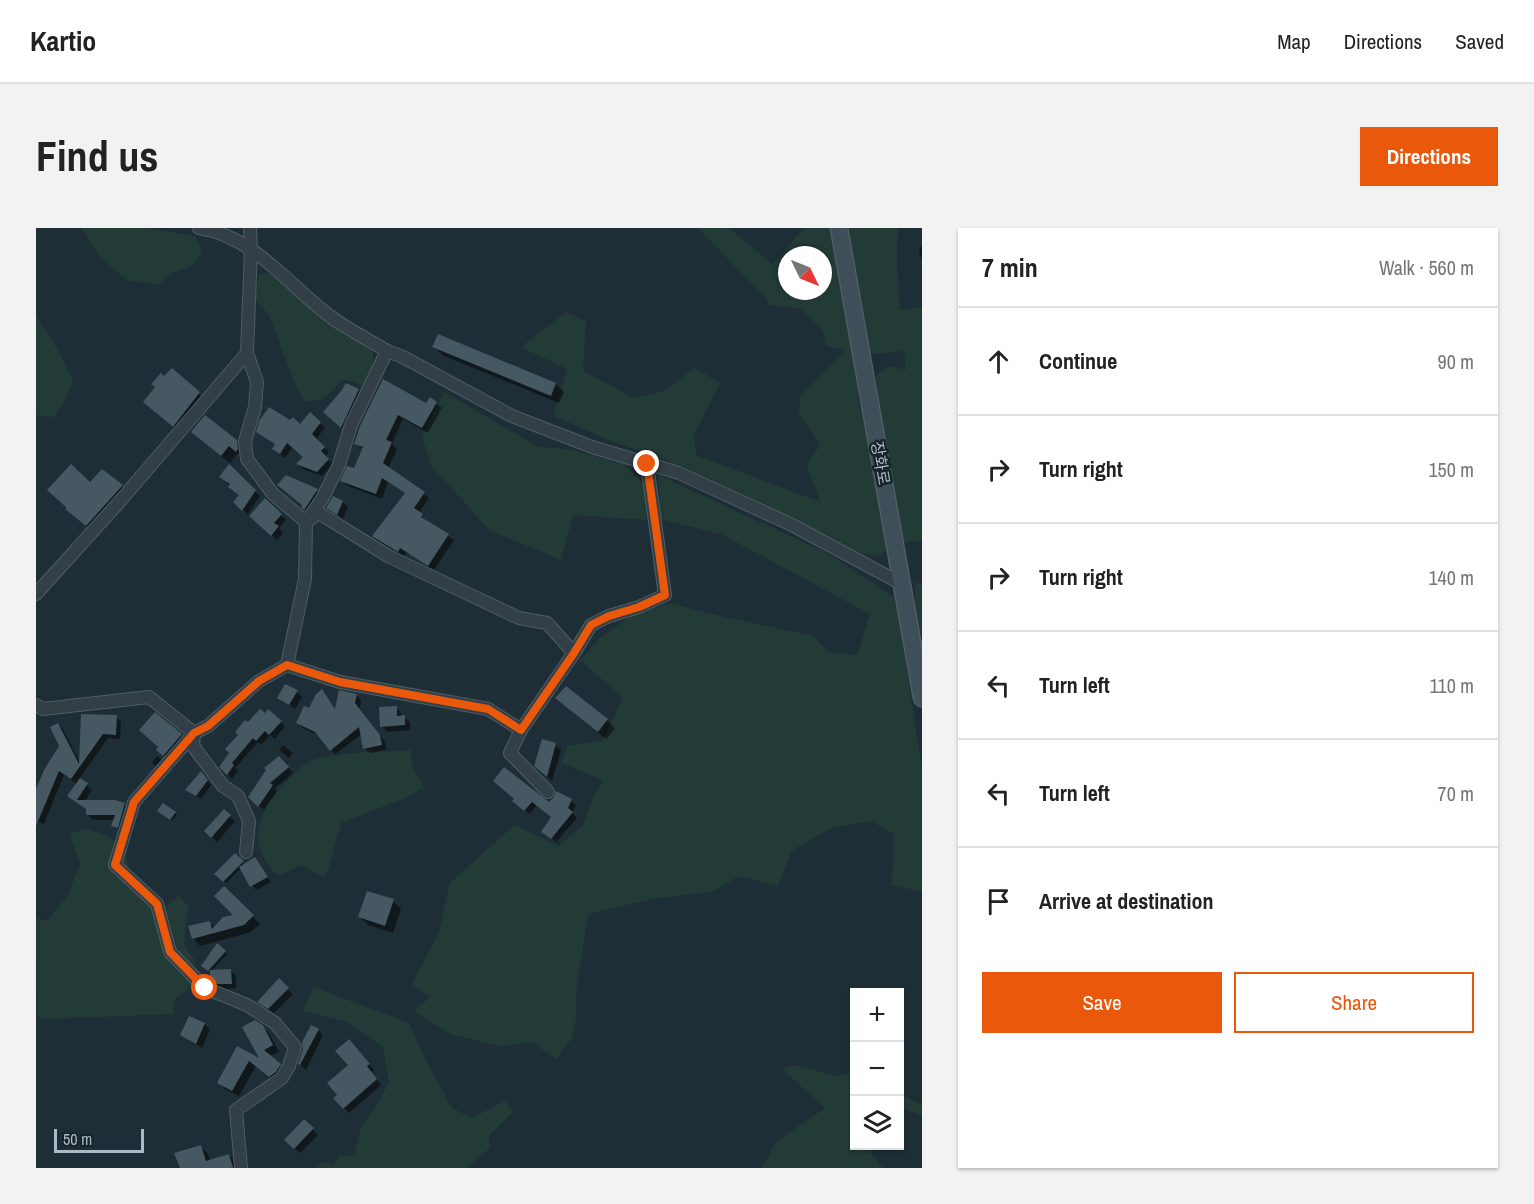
<!DOCTYPE html>
<meta charset="utf-8">
<style>
:root{--surface:#fff;--page:#f2f2f2;--text:#222;--muted:#767676;--line:#e0e0e0;--accent:#ea580c}
body{margin:0;font-family:"Archivo Narrow","Noto Sans KR",sans-serif;background:var(--page);color:var(--text)}
.controls{position:absolute;right:18px;bottom:18px;display:grid;overflow:hidden;border-radius:0px;box-shadow:0 2px 4px #0004}
.controls button{width:54px;height:54px;display:grid;place-items:center;padding:0;border:0;border-bottom:2px solid var(--line);background:var(--surface);color:var(--text);font:30px sans-serif}
.compass{position:absolute;left:742px;top:18px;width:54px;height:54px;border-radius:50%;background:var(--surface);box-shadow:0 2px 4px #0004;rotate:133deg}
.scale{position:absolute;left:18px;bottom:15px;width:90px;box-sizing:border-box;padding-left:6px;border:3px solid #abbac4;border-top:0;font-size:16px;line-height:21px;white-space:nowrap;color:#abbac4;-webkit-text-stroke:4px #17242b;paint-order:stroke}
.stop{position:absolute;width:18px;height:18px;margin:-14px;border:4px solid #ea580c;border-radius:50%;background:#fff}
.stop.end{background:#ea580c;border-color:#fff;box-shadow:0 2px 6px #0008}
.list{margin:0;padding:0;list-style:none}
h2{display:flex;justify-content:space-between;align-items:center;height:78px;margin:0;padding:0 24px;font-size:26px}
h2 small{font-size:20px;font-weight:400;color:var(--muted)}
.list li{display:grid;grid-template-columns:39px 1fr auto;gap:18px;align-items:center;box-sizing:border-box;height:108px;padding:0 24px;border-top:2px solid var(--line)}
.list b{display:block;font-size:22px;white-space:nowrap}
.list em{font-size:20px;font-style:normal;color:var(--muted)}
.actions{display:flex;gap:12px;padding:18px 24px}
.actions a{flex:1;padding:14px 0;border:2px solid var(--accent);border-radius:0px;text-align:center;font-size:21px;color:var(--accent)}
.actions .main{background:var(--accent);color:#fff}
.icon{flex:none;width:33px;height:33px;fill:none;stroke:currentColor;stroke-width:2;stroke-linecap:round;stroke-linejoin:round}
.map{position:relative;flex:none;width:886px;height:940px;overflow:hidden;border-radius:0px}
header{display:flex;align-items:center;gap:36px;box-sizing:border-box;height:84px;padding:0 30px;background:var(--surface);border-bottom:2px solid var(--line)}
header strong{font-size:28px}
nav{display:flex;gap:33px;margin-inline-start:auto;font-size:21px}
.intro{display:flex;align-items:center;justify-content:space-between;box-sizing:border-box;height:144px;padding:0 36px}
h1{margin:0;font-size:42px}
.button{padding:15px 27px;border-radius:0px;background:var(--accent);color:#fff;font-size:21px;font-weight:700}
main{display:flex;gap:36px;padding:0 36px}
aside{flex:1;background:var(--surface);border-radius:0px;box-shadow:0 2px 4px #0004}
.map>svg:first-child{display:block}
</style>
<header>
<strong>Kartio</strong>
<nav><a>Map</a><a>Directions</a><a>Saved</a></nav>
</header>
<div class="intro"><h1>Find us</h1><a class="button">Directions</a></div>
<main>
<div class="map">
<svg width="886" height="940" viewBox="0 0 886 940">
<rect width="100%" height="100%" fill="#1e2e36"/>
<!-- green -->
<g fill="#233b37" fill-rule="evenodd">
<polygon points="45,0 111,0 159,8 166,24 154,39 136,45 123,56 92,53 64,29"/>
<path d="M662,0H693L736,36L768,0H862L861,35L864,82L886,79V312L865,315L842,328L824,325L795,309L649,239L573,212L518,188L531,141L485,119L530,84L550,93L547,143L598,170L628,163L659,140L684,155L658,207L660,227L784,274L771,237L784,217L763,186L764,168L809,122L790,118L787,104L765,81L734,77L728,68ZM751,27H787V63H751ZM868,123L870,142L854,138L840,147L842,171L824,181L816,124L837,126Z"/>
<path d="M233,45L309,108L335,119C340,134 335,144 328,158L307,151L287,171L269,174L261,161L233,87L219,71L223,46Z"/>
<polygon points="0,87 23,124 37,153 28,175 18,189 0,187"/>
<polygon points="408,164 502,219 533,221 588,237 607,255 611,292 537,287 525,332 453,302 394,236 386,208"/>
<polygon points="622,247 793,326 860,371 886,541 886,663 856,658 858,606 835,593 796,600 755,623 742,658 703,648 678,663 616,671 552,686 540,765 540,790 536,810 520,831 496,814 463,818 414,806 378,783 394,769 376,756 403,704 414,655 478,597 523,618 548,596 556,572 567,552 525,535 531,518 566,513 587,470 544,432 565,409 592,390 634,375 689,389 777,408 793,424 821,427 834,386 685,306 625,291"/>
<polygon points="879,354 886,357 886,407 879,382"/>
<path d="M375,522V536L388,560L367,571L305,595L293,639L288,649L265,637L247,646H239C234,638 227,630 224,622C217,594 233,571 252,552C259,546 268,535 277,532C309,523 342,524 375,522Z"/>
<polygon points="50,601 72,608 88,622 94,644 128,679 143,668 152,678 148,716 159,733 156,758 139,771 137,786 10,791 1,788 0,690 11,693 31,669 44,636 33,606"/>
<polygon points="277,759 373,795 384,821 416,880 436,890 469,873 477,884 453,908 454,920 430,940 279,940 287,934 297,937 303,928 318,927 326,897 341,877 353,854 347,819 309,793 267,783"/>
<polygon points="759,837 799,848 818,844 818,918 833,918 836,927 847,940 726,940 740,914 789,880 746,841"/>
<polygon points="864,866 886,877 886,887 864,880"/>
</g>
<!-- shadow -->
<g fill="#0007">
<polygon points="884,19 886,19 886,30 883,27"/>
<polygon points="398,118 519,156 528,164 523,175 406,127"/>
<polygon points="136,142 174,176 148,209 120,185 129,150"/>
<polygon points="311,157 322,162 328,167 311,204 294,190"/>
<polygon points="400,175 406,180 392,205 367,191 356,216 361,221 352,241 393,270 383,285 391,294 418,312 398,342 371,324 368,328 343,313 338,308 370,266 352,254 346,271 312,258 306,253 319,242 328,222 320,215 325,199"/>
<polygon points="284,195 289,199 280,212 293,224 289,229 297,236 286,248 267,241 262,236 269,229 257,219 249,230 238,221 241,217 222,203"/>
<polygon points="165,212 200,213 209,222 209,231 202,225 194,235"/>
<polygon points="193,238 224,268 212,286 199,274 204,268 185,249"/>
<polygon points="78,251 93,265 58,304 39,289 54,256"/>
<polygon points="281,263 289,271 277,289 266,278"/>
<polygon points="229,272 250,292 243,300 247,305 241,312 220,293"/>
<polygon points="306,274 312,279 307,291 292,279"/>
<polygon points="261,464 266,469 259,481 243,470"/>
<polygon points="321,467 325,472 324,481 349,514 350,522 334,525 329,520 326,506 299,526 284,508 267,500 262,495 290,468 301,483"/>
<polygon points="521,470 571,492 579,501 570,511"/>
<polygon points="360,479 365,485 365,489 368,489 374,494 374,502 351,504 346,498"/>
<polygon points="119,486 150,512 133,532 127,527 124,519"/>
<polygon points="47,488 80,489 85,494 84,511 72,510 43,551 56,562 48,574 88,576 94,581 87,604 77,598 79,592 57,592 52,587 52,582 33,568 41,556 28,547 8,596 0,593 0,565 25,518 22,496 27,501 45,537"/>
<polygon points="245,494 249,498 239,511 234,507 225,517 222,514 199,540 202,542 196,551 189,544 212,497"/>
<polygon points="247,517 257,525 253,530 243,522"/>
<polygon points="519,517 525,522 516,553 500,538"/>
<polygon points="121,528 127,533 121,539 116,535"/>
<polygon points="248,535 257,545 238,561 241,563 228,582 219,574"/>
<polygon points="169,549 175,557 165,571 151,562"/>
<polygon points="519,570 535,573 540,577 536,585 541,590 520,614 507,604 517,590 501,577 494,586 482,577 480,571 513,576"/>
<polygon points="188,583 199,593 181,614 170,603"/>
<polygon points="125,585 139,585 141,587 136,593"/>
<polygon points="199,627 209,637 219,630 235,654 220,662 205,640 190,655 180,646"/>
<polygon points="188,660 224,696 215,704 164,718 157,710 173,694 179,700 200,687"/>
<polygon points="357,673 365,681 357,705 332,697 324,689"/>
<polygon points="181,717 191,726 175,743 195,743 200,748 200,760 188,761 181,758 176,753 175,744 169,739"/>
<polygon points="243,753 257,766 238,785 223,774"/>
<polygon points="168,796 174,801 166,820 146,807"/>
<polygon points="226,798 233,805 243,824 233,828 250,843 240,855 220,838 203,868 189,861 183,854 202,820 226,834"/>
<polygon points="282,802 287,807 270,842 264,836 269,821"/>
<polygon points="318,818 338,842 335,844 345,857 313,885 308,880 303,867 314,838"/>
<polygon points="268,893 282,907 264,925 250,912"/>
<polygon points="165,919 172,926 174,933 193,927 200,934 201,940 146,940"/>
</g>
<!-- building -->
<g fill="#465862">
<polygon points="402,106 520,155 515,168 396,119"/>
<polygon points="136,140 164,164 137,199 107,174 119,159 115,156 125,145 128,148"/>
<polygon points="347,151 390,175 394,169 401,174 386,200 362,187 350,212 356,214 347,235 389,264 378,280 387,286 385,289 413,306 392,338 364,320 362,324 336,308 369,265 346,250 340,266 304,253 311,238 318,240 327,219 318,216 324,198"/>
<polygon points="310,155 323,161 305,200 287,184 306,162"/>
<polygon points="233,179 254,192 257,189 264,196 274,184 285,194 276,206 289,219 285,223 293,231 281,244 260,236 267,229 251,215 244,226 236,221 239,216 220,204 223,193"/>
<polygon points="169,187 201,212 202,221 200,224 193,218 185,228 155,204"/>
<polygon points="35,236 54,254 66,241 87,257 50,298 29,281 31,280 11,262"/>
<polygon points="193,236 220,262 206,283 197,274 203,267 192,259 194,256 183,249"/>
<polygon points="250,247 282,261 268,282 265,279 266,277 241,257"/>
<polygon points="297,268 307,273 301,287 290,280"/>
<polygon points="229,270 246,286 238,295 243,298 235,308 213,288"/>
<polygon points="249,456 262,462 253,477 241,470"/>
<polygon points="530,458 572,491 562,504 519,470"/>
<polygon points="286,461 299,481 303,462 321,466 319,475 344,507 346,517 327,521 323,499 294,523 279,504 260,495 268,478 273,480 280,466"/>
<polygon points="361,478 361,488 369,487 369,497 344,499 343,479"/>
<polygon points="224,481 229,485 232,481 246,493 233,507 229,503 220,513 217,510 196,535 198,537 191,547 183,539 193,525 189,521 202,507 199,504 209,492 212,494"/>
<polygon points="119,484 146,506 127,528 120,522 122,519 103,502"/>
<polygon points="45,486 81,487 80,507 67,506 35,551 23,543 0,598 0,561 8,542 23,518 14,499 22,495 43,536"/>
<polygon points="506,511 520,515 511,549 498,538"/>
<polygon points="243,528 253,539 234,555 237,557 222,579 212,569 230,542 228,540"/>
<polygon points="468,539 513,574 518,569 520,563 536,571 532,580 537,584 515,611 505,604 515,589 496,574 488,583 476,573 478,571 457,553"/>
<polygon points="165,543 172,552 160,568 149,562"/>
<polygon points="44,550 52,555 41,572 79,572 89,575 82,600 75,598 79,587 50,587 50,581 31,568"/>
<polygon points="127,575 140,584 134,592 121,583"/>
<polygon points="188,581 195,587 175,610 168,603"/>
<polygon points="199,625 208,633 187,654 178,646"/>
<polygon points="219,629 232,649 214,659 203,639"/>
<polygon points="188,658 218,687 208,697 156,711 152,698 174,693 176,701 187,689 197,687 178,668"/>
<polygon points="331,663 358,671 349,698 322,689"/>
<polygon points="181,715 190,723 172,743 165,738"/>
<polygon points="195,741 196,756 182,756 174,753 174,742"/>
<polygon points="243,750 253,760 232,781 221,774"/>
<polygon points="153,788 169,795 160,816 144,807"/>
<polygon points="219,792 227,797 237,817 228,822 245,836 240,844 233,849 213,833 196,863 181,855 201,818 223,830 206,799"/>
<polygon points="275,797 283,801 264,837 262,836 267,821 266,814"/>
<polygon points="313,811 334,836 331,838 341,851 307,881 297,870 301,867 291,855 312,837 299,823"/>
<polygon points="268,891 278,900 258,921 248,912"/>
<polygon points="165,917 170,933 193,926 197,940 144,940 138,925"/>
</g>
<g fill="none" stroke-linecap="round" stroke-linejoin="round">
<!-- street casing -->
<g stroke="#4f5d65" stroke-width="14">
<g id="street">
<path d="M163,0C218,8 253,58 295,89C313,102 333,112 351,123"/>
<polyline points="214,0 215,21 211,125 221,154 219,179 209,213 211,231 237,266 270,294 269,351 251,437"/>
<polyline points="0,366 85,272 211,125"/>
<polyline points="538,425 555,397 573,388 603,379 629,367 611,236"/>
<polyline points="0,477 7,481 113,469 158,505 172,498 223,453 251,437 304,454 452,481 485,502"/>
<polyline points="512,564 474,525 485,502 538,425 511,395 483,390 352,328 283,285 270,294 286,271 303,237 315,197 351,123 365,128 476,188 556,219 643,245 756,297 866,356"/>
<polyline points="205,940 200,882 246,850 253,838 259,819 239,795 211,777 169,760 134,724 121,676 79,637 98,574 158,505 157,518 187,558 202,568 213,593 210,624"/>
</g>
</g>
<!-- secondary casing -->
<g stroke="#4f5d65" stroke-width="19">
<polyline id="secondary" points="803,0 886,470"/>
</g>
<!-- street -->
<use href="#street" stroke="#323f47" stroke-width="12"/>
<!-- secondary -->
<use href="#secondary" stroke="#3f4f5a" stroke-width="16"/>
</g>
<g fill="none" stroke-linecap="round" stroke-linejoin="round">
<!-- route -->
<polyline stroke="#ea580c" stroke-width="8" points="169,760 134,724 121,676 79,637 98,574 158,505 172,498 223,453 251,437 304,454 452,481 485,502 538,425 555,397 573,388 603,379 629,367 611,236"/>
</g>
<g text-anchor="middle" stroke-width="5" stroke-linejoin="round" paint-order="stroke">
<!-- street labels -->
<g font-size="16" fill="#abbac4" stroke="#17242b">
<text transform="translate(845 235) rotate(80)" y="6">장화로</text>
</g>
</g>
</svg>
<div class="controls">
<button>+</button>
<button>−</button>
<button><svg class="icon" aria-label="layers" viewBox="0 0 24 24"><path d="M12 4l9 5-9 5-9-5zM3 14l9 5 9-5"/></svg></button>
</div>
<svg class="compass" viewBox="-18 -18 36 36"><path d="M0-13l5 13h-10z" fill="#e53935"/><path d="M0 13l5-13h-10z" fill="#767676"/></svg>
<div class="scale">50 m</div>
<div class="stop" style="left:169px;top:760px"></div>
<div class="stop end" style="left:611px;top:236px"></div>
</div>
<aside>
<h2>7 min<small>Walk · 560 m</small></h2>
<ul class="list">
<li><svg class="icon" aria-label="ahead" viewBox="0 0 24 24"><path d="M12 20V5M6 11l6-6 6 6"/></svg><div><b>Continue</b></div><em>90 m</em></li>
<li><svg class="icon" aria-label="right" viewBox="0 0 24 24"><path d="M7 20v-9h11M14 6l5 5-5 5"/></svg><div><b>Turn right</b></div><em>150 m</em></li>
<li><svg class="icon" aria-label="right" viewBox="0 0 24 24"><path d="M7 20v-9h11M14 6l5 5-5 5"/></svg><div><b>Turn right</b></div><em>140 m</em></li>
<li><svg class="icon" aria-label="left" viewBox="0 0 24 24"><path d="M17 20v-9H6M10 6l-5 5 5 5"/></svg><div><b>Turn left</b></div><em>110 m</em></li>
<li><svg class="icon" aria-label="left" viewBox="0 0 24 24"><path d="M17 20v-9H6M10 6l-5 5 5 5"/></svg><div><b>Turn left</b></div><em>70 m</em></li>
<li><svg class="icon" aria-label="arrive" viewBox="0 0 24 24"><path d="M6 21V4h12l-3 4 3 4H6"/></svg><div><b>Arrive at destination</b></div></li>
</ul>
<div class="actions"><a class="main">Save</a><a>Share</a></div>
</aside>
</main>
